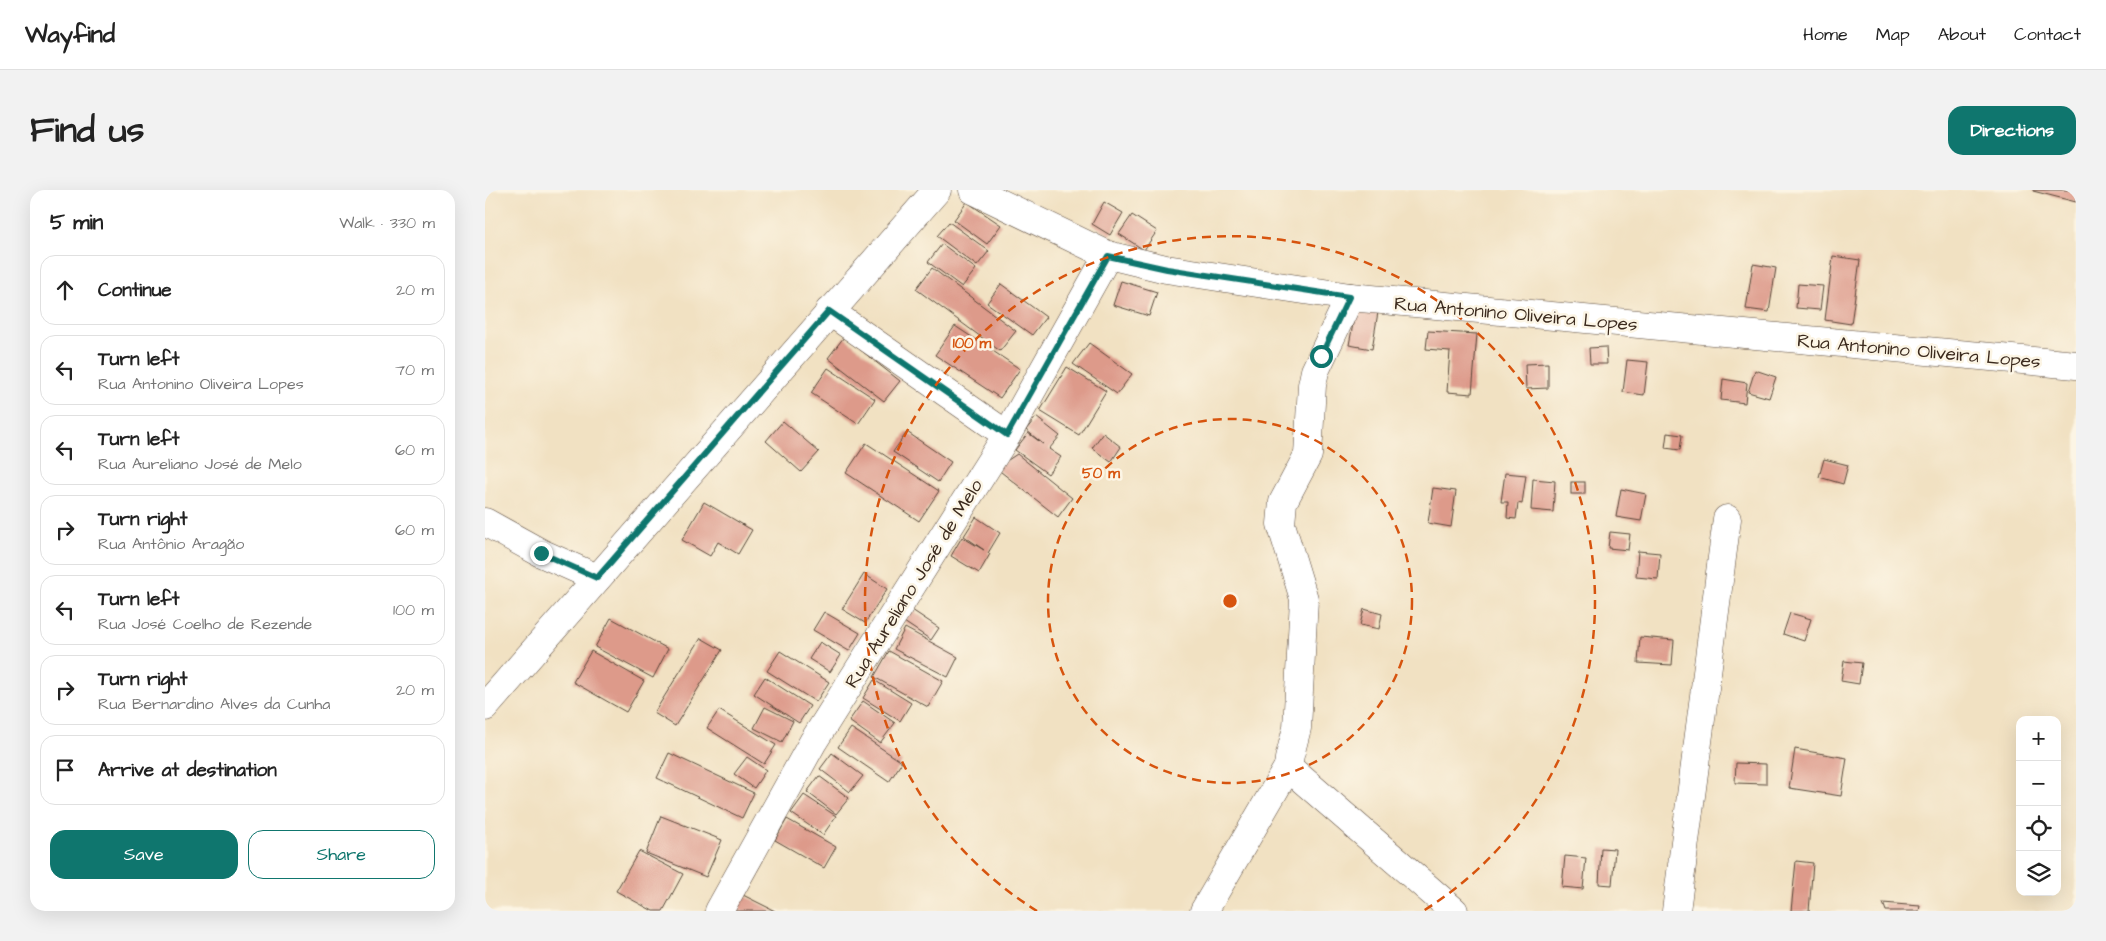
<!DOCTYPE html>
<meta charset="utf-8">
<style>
:root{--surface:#fff;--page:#f2f2f2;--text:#222;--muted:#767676;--line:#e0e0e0;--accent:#0f766e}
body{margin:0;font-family:"Architects Daughter",sans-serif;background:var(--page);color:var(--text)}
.controls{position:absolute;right:15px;bottom:15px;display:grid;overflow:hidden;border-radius:10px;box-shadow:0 5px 20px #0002}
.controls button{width:45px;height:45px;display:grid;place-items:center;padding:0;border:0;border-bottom:1px solid var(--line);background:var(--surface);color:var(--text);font:25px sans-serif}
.stop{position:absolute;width:15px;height:15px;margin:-11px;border:4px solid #0f766e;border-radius:50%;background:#fff}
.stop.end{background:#0f766e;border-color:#fff;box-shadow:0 1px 5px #0008}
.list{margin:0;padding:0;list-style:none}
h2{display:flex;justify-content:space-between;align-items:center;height:65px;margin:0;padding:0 20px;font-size:21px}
h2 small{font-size:16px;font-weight:400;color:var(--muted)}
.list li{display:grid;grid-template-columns:32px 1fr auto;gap:15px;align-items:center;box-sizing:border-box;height:70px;margin:0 10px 10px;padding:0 10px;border:1px solid var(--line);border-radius:15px}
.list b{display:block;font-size:19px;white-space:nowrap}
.list p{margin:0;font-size:16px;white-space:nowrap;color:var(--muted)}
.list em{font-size:16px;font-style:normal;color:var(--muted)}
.actions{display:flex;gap:10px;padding:15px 20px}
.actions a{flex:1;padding:11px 0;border:1px solid var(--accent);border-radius:15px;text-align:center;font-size:18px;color:var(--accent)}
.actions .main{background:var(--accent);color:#fff}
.icon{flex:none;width:28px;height:28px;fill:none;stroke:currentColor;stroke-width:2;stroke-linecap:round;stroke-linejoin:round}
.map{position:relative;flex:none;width:1591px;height:721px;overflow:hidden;border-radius:15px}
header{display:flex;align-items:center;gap:30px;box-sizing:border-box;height:70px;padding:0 25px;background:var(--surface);border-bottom:1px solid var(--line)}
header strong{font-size:24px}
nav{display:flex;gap:28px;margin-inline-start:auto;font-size:18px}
.intro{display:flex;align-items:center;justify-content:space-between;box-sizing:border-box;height:120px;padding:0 30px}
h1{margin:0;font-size:35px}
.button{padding:12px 22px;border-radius:15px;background:var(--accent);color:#fff;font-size:18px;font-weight:700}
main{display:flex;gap:30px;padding:0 30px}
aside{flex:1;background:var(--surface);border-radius:15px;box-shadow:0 5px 20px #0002}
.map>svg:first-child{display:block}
</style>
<header>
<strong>Wayfind</strong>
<nav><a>Home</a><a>Map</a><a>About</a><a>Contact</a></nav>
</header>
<div class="intro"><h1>Find us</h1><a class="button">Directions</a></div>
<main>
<aside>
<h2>5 min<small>Walk · 330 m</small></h2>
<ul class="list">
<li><svg class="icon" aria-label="ahead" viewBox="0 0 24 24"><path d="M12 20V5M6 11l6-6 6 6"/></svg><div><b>Continue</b></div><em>20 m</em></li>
<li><svg class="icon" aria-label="left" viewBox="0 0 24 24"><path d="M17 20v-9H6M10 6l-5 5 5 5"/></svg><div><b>Turn left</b><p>Rua Antonino Oliveira Lopes</p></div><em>70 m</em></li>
<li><svg class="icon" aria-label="left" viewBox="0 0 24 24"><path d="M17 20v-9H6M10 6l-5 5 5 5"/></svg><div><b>Turn left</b><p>Rua Aureliano José de Melo</p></div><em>60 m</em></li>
<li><svg class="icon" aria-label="right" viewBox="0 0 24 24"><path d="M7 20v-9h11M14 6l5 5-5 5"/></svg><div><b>Turn right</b><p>Rua Antônio Aragão</p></div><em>60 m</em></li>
<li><svg class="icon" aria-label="left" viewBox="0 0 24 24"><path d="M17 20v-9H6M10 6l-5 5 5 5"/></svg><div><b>Turn left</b><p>Rua José Coelho de Rezende</p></div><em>100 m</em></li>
<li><svg class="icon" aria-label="right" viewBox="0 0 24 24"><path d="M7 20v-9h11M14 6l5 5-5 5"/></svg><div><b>Turn right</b><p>Rua Bernardino Alves da Cunha</p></div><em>20 m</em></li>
<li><svg class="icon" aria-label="arrive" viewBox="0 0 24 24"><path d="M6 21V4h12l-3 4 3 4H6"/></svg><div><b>Arrive at destination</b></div></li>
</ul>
<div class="actions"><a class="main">Save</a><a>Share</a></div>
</aside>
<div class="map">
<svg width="1591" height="721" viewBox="0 0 1591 721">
<rect width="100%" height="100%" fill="#fcf5e5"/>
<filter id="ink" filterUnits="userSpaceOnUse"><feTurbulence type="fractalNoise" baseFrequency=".02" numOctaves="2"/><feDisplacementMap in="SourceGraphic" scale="10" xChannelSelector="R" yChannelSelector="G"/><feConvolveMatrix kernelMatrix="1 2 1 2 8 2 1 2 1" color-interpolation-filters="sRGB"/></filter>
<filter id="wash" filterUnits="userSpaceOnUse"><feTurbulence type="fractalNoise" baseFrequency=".0096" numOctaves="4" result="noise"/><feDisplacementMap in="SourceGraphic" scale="20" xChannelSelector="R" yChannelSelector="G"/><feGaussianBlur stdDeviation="1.12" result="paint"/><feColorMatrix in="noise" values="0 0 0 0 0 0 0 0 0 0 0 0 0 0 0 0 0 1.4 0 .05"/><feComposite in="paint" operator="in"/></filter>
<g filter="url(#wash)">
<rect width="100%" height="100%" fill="#f1e1c2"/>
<g id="blocks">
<!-- building -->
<g fill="#dd9a8a">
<polygon points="1548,0 1591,0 1591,12 1548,1"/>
<polygon points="482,12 516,35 502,54 469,30"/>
<polygon points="619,12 638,23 625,45 607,34"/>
<polygon points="647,25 672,41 659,60 634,44"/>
<polygon points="464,32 504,61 492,76 452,46"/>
<polygon points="457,54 491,79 477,97 443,72"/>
<polygon points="1348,66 1375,70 1366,134 1340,130"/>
<polygon points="1268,74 1291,78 1284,122 1261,119"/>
<polygon points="447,78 531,141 515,161 431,99"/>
<polygon points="636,91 672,102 664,126 628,115"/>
<polygon points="516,94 561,127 547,145 502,113"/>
<polygon points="1313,94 1338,96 1335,120 1311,118"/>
<polygon points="871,118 893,122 887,159 864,155"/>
<polygon points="470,136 535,179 515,208 450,165"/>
<polygon points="943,141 992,144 987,204 962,202 965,161 941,159"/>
<polygon points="359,147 415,191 399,211 343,168"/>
<polygon points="604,153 647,184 632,204 588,174"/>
<polygon points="1121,157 1122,174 1105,174 1104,158"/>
<polygon points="1142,170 1163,172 1159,205 1138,202"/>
<polygon points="1063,173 1063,198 1041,199 1040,174"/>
<polygon points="582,177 621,201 594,245 555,221"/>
<polygon points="343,178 390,209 373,234 326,203"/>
<polygon points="1270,180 1291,187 1284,208 1263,202"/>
<polygon points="1238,189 1262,193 1260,213 1236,210"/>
<polygon points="551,227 575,246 564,259 576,267 563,284 530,260 543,243 558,254 541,240"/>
<polygon points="298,231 334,262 316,282 281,251"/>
<polygon points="422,242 466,272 453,292 408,262"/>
<polygon points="618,243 636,257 626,272 607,258"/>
<polygon points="1182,243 1197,245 1195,260 1180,258"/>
<polygon points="381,253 454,301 434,331 361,283"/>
<polygon points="532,264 587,308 573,327 511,278"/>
<polygon points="1339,269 1363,275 1358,294 1334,287"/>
<polygon points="1020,283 1041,285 1037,314 1033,313 1031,329 1022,328 1023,312 1016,312"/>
<polygon points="1048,289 1070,291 1068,322 1046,320"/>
<rect x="1086" y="292" width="14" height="12"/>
<polygon points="948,298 971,301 966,337 943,333"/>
<polygon points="1136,299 1161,304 1156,331 1131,327"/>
<polygon points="219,312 267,340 253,364 233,352 225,366 197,350"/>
<polygon points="491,327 515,343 503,363 505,364 494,383 466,366 477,347 499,360 479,346"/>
<polygon points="1125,342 1145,344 1143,360 1123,358"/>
<polygon points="1153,361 1175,363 1173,389 1151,387"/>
<polygon points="379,384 402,399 380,433 357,419"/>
<polygon points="879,419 897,424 894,439 875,435"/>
<polygon points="427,420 454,438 446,450 419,432"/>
<polygon points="339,422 375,443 364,461 328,440"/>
<polygon points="1305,423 1326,429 1319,451 1298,444"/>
<polygon points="126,428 183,459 168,488 110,457"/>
<polygon points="420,438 473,467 463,487 409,459"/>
<polygon points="1155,447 1189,450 1187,475 1153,473"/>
<polygon points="216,448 237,460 190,536 169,523"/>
<polygon points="335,452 356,465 345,482 324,469"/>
<polygon points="106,461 159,491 141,522 88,492"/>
<polygon points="295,461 344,492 331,512 282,481"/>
<polygon points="404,461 458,491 443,517 389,487"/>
<polygon points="1359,471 1377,473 1374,494 1356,491"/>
<polygon points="280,487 325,516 314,533 269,504"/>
<polygon points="389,490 426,513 415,531 378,508"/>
<polygon points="378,511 410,533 395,553 364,531"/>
<polygon points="280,517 308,531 297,552 269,538"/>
<polygon points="234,520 291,555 279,574 222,538"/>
<polygon points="366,538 417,572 404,592 353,557"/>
<polygon points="1310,559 1362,568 1356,606 1304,598"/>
<polygon points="184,563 269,603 257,628 172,588"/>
<polygon points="347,563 378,586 365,602 335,579"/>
<polygon points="262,567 281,580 269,598 249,584"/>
<polygon points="1251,573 1281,574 1281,594 1250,593"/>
<polygon points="334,586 364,608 351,624 322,602"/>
<polygon points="319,605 351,626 338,645 306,623"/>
<polygon points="176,626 237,650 221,687 161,663"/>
<polygon points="302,629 351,657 339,678 290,650"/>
<polygon points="1116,658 1130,659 1127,695 1114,694"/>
<polygon points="154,661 198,684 178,721 168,721 131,701"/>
<polygon points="1080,666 1101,668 1098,699 1077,697"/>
<polygon points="1311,671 1328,673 1324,721 1306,721"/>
<polygon points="254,703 290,721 245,721"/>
<polygon points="1398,713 1435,716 1434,721 1401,721"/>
</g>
</g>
</g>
<g filter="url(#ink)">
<use href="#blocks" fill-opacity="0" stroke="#564537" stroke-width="1"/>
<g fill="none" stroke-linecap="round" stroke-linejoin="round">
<!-- minor casing -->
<g stroke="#564537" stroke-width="29">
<g id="minor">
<polyline points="488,0 623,65 681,79 865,107 1591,175"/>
<polyline points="344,121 522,245"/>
<polyline points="0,332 56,363 112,388"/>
<polyline points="0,517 452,0"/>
<polyline points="805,582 803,577 804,569 812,538 819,409 796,334 798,312 823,265 827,195 830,181 865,107"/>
<polyline points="234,721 328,552 522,245 623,65"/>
<polyline points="719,721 803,577 969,721"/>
<polyline points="1191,721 1242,329"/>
</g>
</g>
<!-- minor -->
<use href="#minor" stroke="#fff" stroke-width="28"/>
</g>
</g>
<g fill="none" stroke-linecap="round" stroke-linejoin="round" filter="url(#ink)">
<!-- route -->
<polyline stroke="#0f766e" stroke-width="6" points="56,363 112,388 344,121 522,245 623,66 682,79 864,107 836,166"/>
</g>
<!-- distance rings -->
<g fill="none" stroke="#d7540e" stroke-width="2.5" stroke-dasharray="9 6">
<circle cx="745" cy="411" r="182"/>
<path d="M552 721A365 365 0 1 1 938 721"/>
</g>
<g text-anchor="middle" stroke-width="5" stroke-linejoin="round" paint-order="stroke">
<!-- street labels -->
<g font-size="19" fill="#3b2a1e" stroke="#fcf5e5">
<text transform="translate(1031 123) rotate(5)" y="7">Rua Antonino Oliveira Lopes</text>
<text transform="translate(1434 160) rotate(5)" y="7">Rua Antonino Oliveira Lopes</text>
<text transform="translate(428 393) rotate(-58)" y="7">Rua Aureliano José de Melo</text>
</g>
</g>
<circle cx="745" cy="411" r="8" fill="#d7540e" stroke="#fcf5e5" stroke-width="2.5"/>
<g font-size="15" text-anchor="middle" font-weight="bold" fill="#d7540e" stroke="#fcf5e5" stroke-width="5" stroke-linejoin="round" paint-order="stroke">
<text x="487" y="158">100 m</text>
<text x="616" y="288">50 m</text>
</g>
</svg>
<div class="controls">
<button>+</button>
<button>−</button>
<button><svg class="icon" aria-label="locate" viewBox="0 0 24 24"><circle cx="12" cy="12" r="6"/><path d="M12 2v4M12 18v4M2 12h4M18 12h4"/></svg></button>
<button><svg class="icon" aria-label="layers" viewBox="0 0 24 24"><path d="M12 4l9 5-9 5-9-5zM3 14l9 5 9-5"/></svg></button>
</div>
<div class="stop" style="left:836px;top:166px"></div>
<div class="stop end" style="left:56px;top:363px"></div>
</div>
</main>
